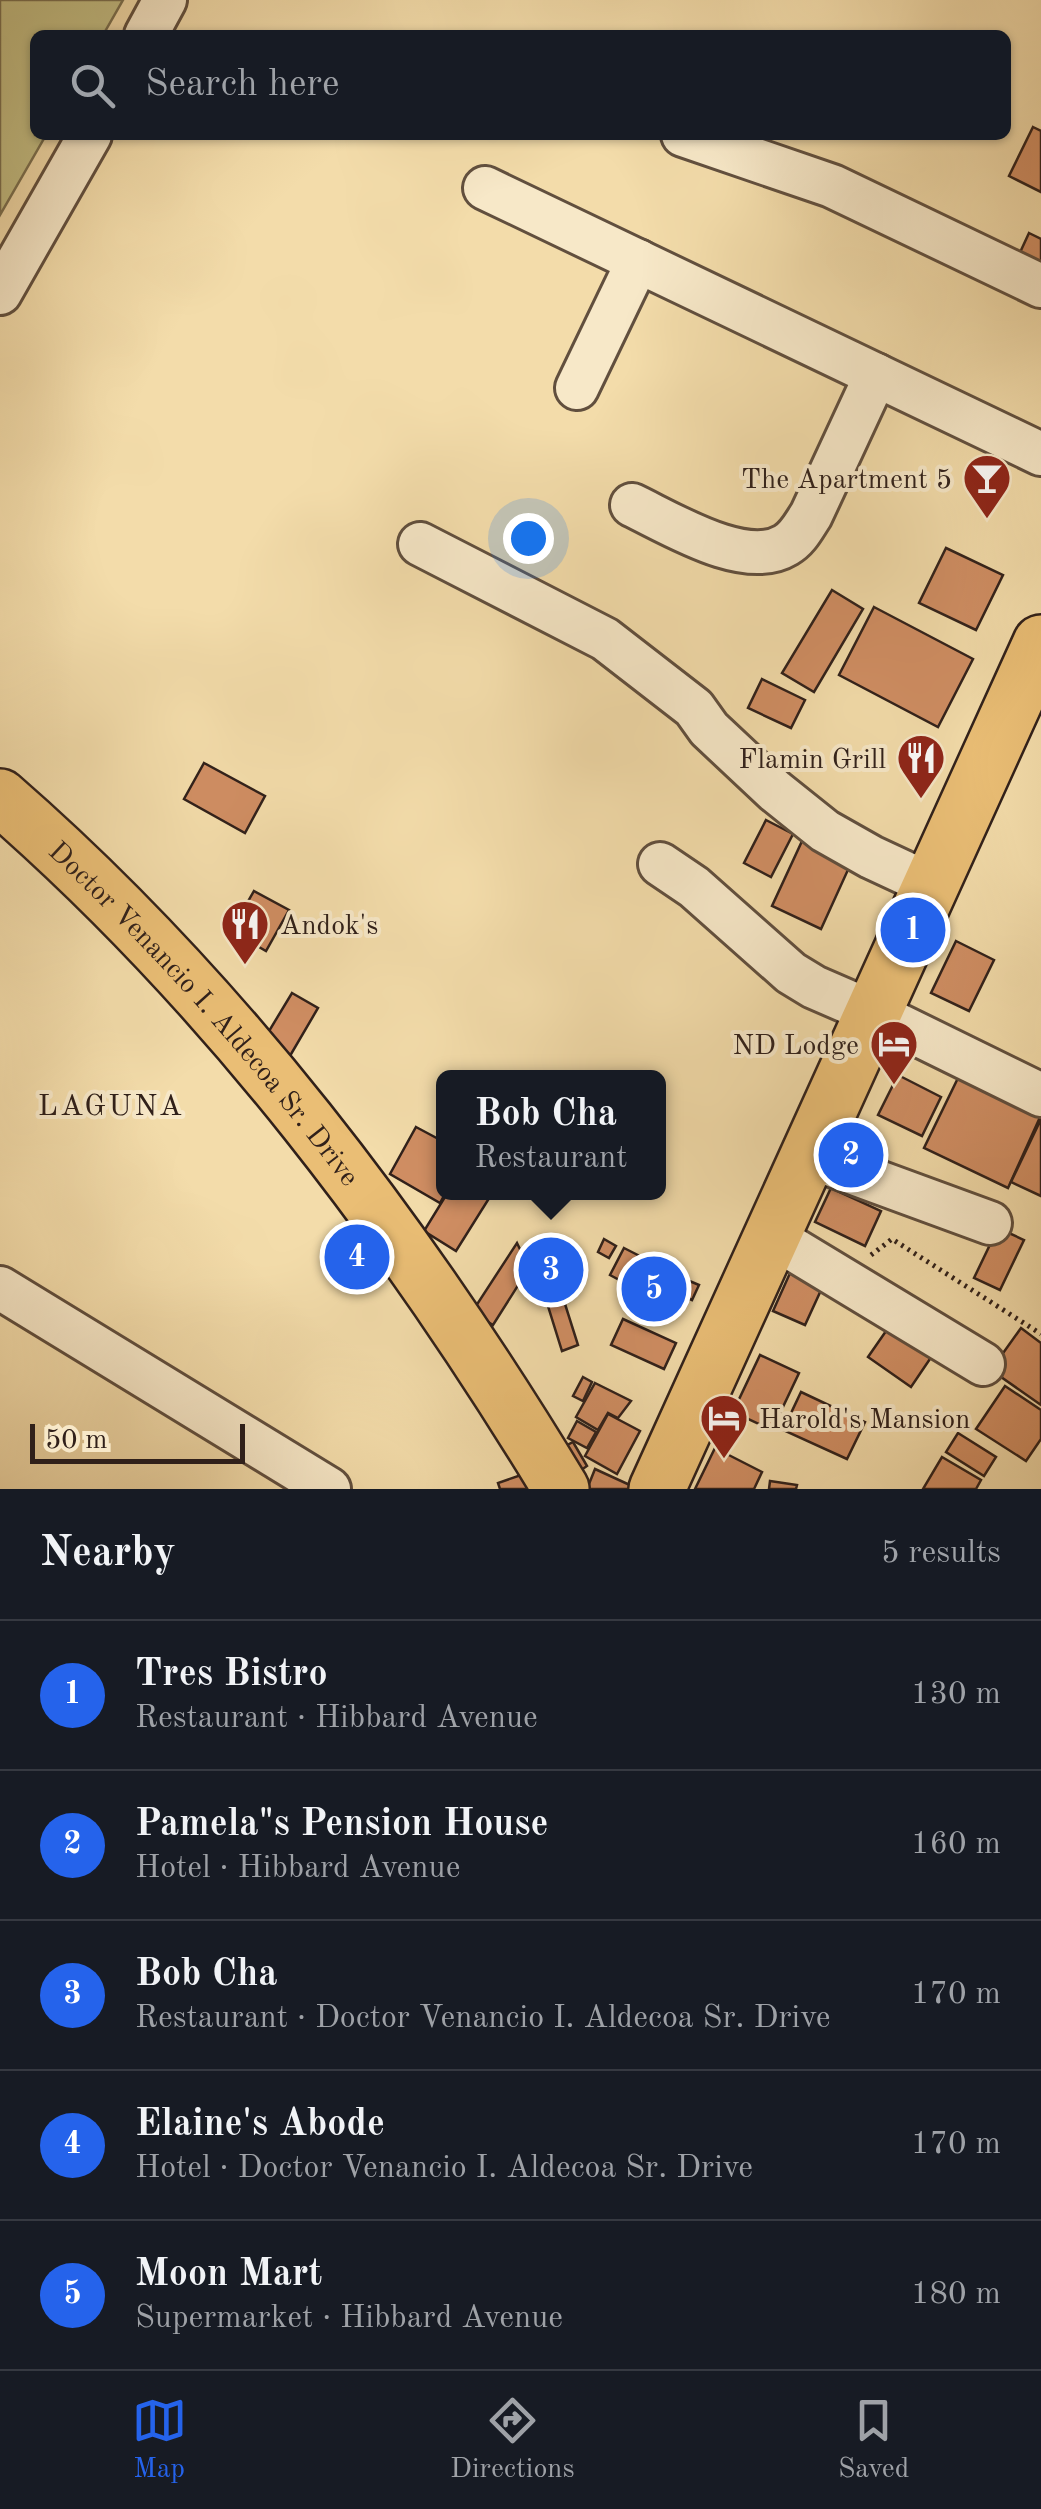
<!DOCTYPE html>
<meta charset="utf-8">
<style>
:root{--surface:#171b24;--page:#20242c;--text:#f1f3f6;--muted:#9ea1a6;--line:#363941;--accent:#2563eb}
body{margin:0;font-family:"Old Standard TT",serif;background:var(--page);color:var(--text)}
.scale{position:absolute;left:30px;bottom:25px;width:215px;box-sizing:border-box;padding-left:10px;border:5px solid #30201a;border-top:0;font-size:28px;line-height:35px;white-space:nowrap;color:#30201a;-webkit-text-stroke:8px #f7e8c8;paint-order:stroke}
.you{position:absolute;left:528px;top:538px;width:35px;height:35px;margin:-25px;border:8px solid #fff;border-radius:50%;background:#1a73e8;box-shadow:0 0 0 15px #1a73e833}
.badge{display:grid;place-items:center;width:65px;height:65px;border-radius:50%;background:var(--accent);color:#fff;font-size:32px;font-weight:700}
.pin{position:absolute;translate:-50% -50%;border:5px solid #fff;box-shadow:0 2px 10px #0006}
.popup{position:absolute;left:436px;top:1070px;width:230px;height:130px;box-sizing:border-box;display:grid;place-content:center;border-radius:15px;background:var(--surface);filter:drop-shadow(0 2px 8px #0005);font-size:32px;white-space:nowrap;color:var(--muted)}
.popup b{font-size:38px;color:var(--text)}
.popup::after{content:'';position:absolute;left:50%;top:100%;margin-left:-20px;border:20px solid transparent;border-top-color:var(--surface)}
.list{margin:0;padding:0;list-style:none}
h2{display:flex;justify-content:space-between;align-items:center;height:130px;margin:0;padding:0 40px;font-size:42px}
h2 small{font-size:32px;font-weight:400;color:var(--muted)}
.list li{display:grid;grid-template-columns:65px 1fr auto;gap:30px;align-items:center;box-sizing:border-box;height:150px;padding:0 40px;border-top:2px solid var(--line)}
.list b{display:block;font-size:38px;white-space:nowrap}
.list p{margin:0;font-size:32px;white-space:nowrap;color:var(--muted)}
.list em{font-size:32px;font-style:normal;color:var(--muted)}
.icon{flex:none;width:55px;height:55px;fill:none;stroke:currentColor;stroke-width:2;stroke-linecap:round;stroke-linejoin:round}
.map{position:relative;flex:none;width:1041px;height:1489px;overflow:hidden}
.search{position:absolute;background:var(--surface);box-shadow:0 2px 8px #0004;left:30px;right:30px;top:30px;height:110px;display:flex;align-items:center;gap:25px;box-sizing:border-box;padding:0 35px;border-radius:15px;color:var(--muted);font-size:38px}
.sheet{height:880px;background:var(--surface)}
nav{display:flex;justify-content:space-around;align-items:center;box-sizing:border-box;height:140px;border-top:2px solid var(--line);background:var(--surface);font-size:28px;color:var(--muted)}
nav a{display:grid;justify-items:center;gap:5px}
nav .on{color:var(--accent)}
.map>svg:first-child{display:block}
</style>
<div class="map">
<svg width="1041" height="1489" viewBox="0 0 1041 1489">
<rect width="100%" height="100%" fill="#f3dcaa"/>
<filter id="stains"><feTurbulence type="fractalNoise" baseFrequency=".002" numOctaves="4"/><feColorMatrix values="0 0 0 0 .2 0 0 0 0 .09 0 0 0 0 .02 0 0 0 .5 -.17"/></filter>
<radialGradient id="worn" r=".72"><stop offset=".6" stop-color="#630" stop-opacity="0"/><stop offset="1" stop-color="#630" stop-opacity=".3"/></radialGradient>
<!-- green -->
<polygon fill="#c3be84" stroke="#7a6f4f" stroke-width="2.5" points="0,0 123,0 103,35 35,35 35,135 46,135 0,215"/>
<!-- building -->
<g fill="#d08e63" stroke="#30201a" stroke-width="2.5">
<polygon points="1033,127 1041,131 1041,192 1009,176"/>
<polygon points="1029,233 1041,239 1041,270 1017,259"/>
<polygon points="946,548 1003,575 976,630 919,603"/>
<polygon points="832,590 863,609 814,692 782,673"/>
<polygon points="874,607 973,659 938,727 839,675"/>
<polygon points="762,679 805,700 791,728 748,708"/>
<polygon points="204,763 265,796 245,833 184,799"/>
<polygon points="766,820 793,834 771,877 744,863"/>
<polygon points="803,839 852,861 821,929 772,906"/>
<polygon points="254,891 289,910 266,951 231,931"/>
<polygon points="956,941 994,960 969,1011 931,993"/>
<polygon points="292,993 318,1008 287,1061 260,1046"/>
<polygon points="898,1075 941,1097 922,1136 878,1115"/>
<polygon points="959,1076 1041,1115 1008,1188 924,1148"/>
<polygon points="1041,1119 1041,1196 1011,1182"/>
<polygon points="416,1127 444,1142 446,1192 440,1203 390,1174"/>
<polygon points="831,1188 881,1211 865,1246 815,1222"/>
<polygon points="448,1192 493,1192 456,1251 424,1231"/>
<polygon points="998,1228 1024,1240 1000,1290 974,1278"/>
<polygon points="604,1239 616,1246 609,1258 598,1252"/>
<polygon points="517,1243 529,1268 493,1325 472,1312"/>
<polygon points="624,1248 677,1275 663,1303 610,1275"/>
<polygon points="795,1262 827,1277 805,1325 773,1311"/>
<polygon points="680,1277 699,1285 692,1300 674,1292"/>
<polygon points="559,1285 578,1345 562,1351 543,1290"/>
<polygon points="623,1319 676,1343 664,1369 611,1345"/>
<polygon points="893,1321 936,1350 911,1387 868,1357"/>
<polygon points="1021,1328 1041,1343 1041,1405 991,1370"/>
<polygon points="760,1355 799,1373 772,1430 733,1412"/>
<polygon points="583,1377 592,1382 583,1401 573,1396"/>
<polygon points="595,1383 631,1401 618,1418 608,1413 598,1430 576,1417"/>
<polygon points="1005,1386 1041,1410 1041,1439 1026,1461 976,1429"/>
<polygon points="801,1392 865,1422 847,1459 783,1430"/>
<polygon points="608,1414 640,1431 617,1474 585,1456"/>
<polygon points="577,1421 596,1432 587,1448 568,1438"/>
<polygon points="958,1433 996,1457 984,1476 946,1452"/>
<polygon points="573,1442 587,1466 577,1473 562,1448"/>
<polygon points="715,1448 762,1472 754,1489 695,1489"/>
<polygon points="942,1457 981,1480 976,1489 923,1489"/>
<polygon points="595,1469 632,1486 631,1489 587,1489"/>
<polygon points="521,1475 530,1489 500,1489 498,1483"/>
<polygon points="770,1481 797,1485 796,1489 769,1489"/>
</g>
<g fill="none" stroke-linecap="round" stroke-linejoin="round">
<!-- minor casing -->
<g stroke="#614f3e" stroke-width="48">
<g id="minor">
<polyline points="146,35 165,0"/>
<polyline points="683,135 832,186 1041,286"/>
<polyline points="485,188 1041,454"/>
<polyline points="0,293 90,135"/>
<polyline points="577,388 638,261"/>
<path d="M632,505C670,523 745,570 786,545C798,538 803,527 811,515L876,375"/>
<polyline points="420,544 605,639 694,708 709,729 775,791 825,831 871,857 931,885"/>
<polyline points="660,864 694,887 791,973 814,987 874,1013 1041,1095"/>
<polyline points="810,1157 990,1223"/>
<polyline points="773,1237 983,1364"/>
<polyline points="0,1288 329,1489"/>
</g>
</g>
<!-- major casing -->
<g stroke="#30201a" stroke-width="60">
<polyline id="major" points="657,1489 1041,643"/>
</g>
<!-- highway casing -->
<g stroke="#30201a" stroke-width="60">
<g id="highway">
<path id="s1" d="M0,797C225,993 407,1235 561,1489"/>
</g>
</g>
<!-- path -->
<polyline stroke="#30201a" stroke-width="5" stroke-dasharray="2.5 5" stroke-linecap="butt" points="871,1255 892,1239 1041,1334"/>
<!-- minor -->
<use href="#minor" stroke="#f7e8c8" stroke-width="42"/>
<!-- major -->
<use href="#major" stroke="#eabe75" stroke-width="55"/>
<!-- highway -->
<use href="#highway" stroke="#eabe75" stroke-width="55"/>
</g>
<!-- icons -->
<defs>
<g id="bar-pin" transform="scale(2.5)"><path d="M0 17L-7.5 6A9.5 9.5 0 1 1 7.5 6Z" fill="#8f2418" stroke="#f7e8c8"/><path d="M-6-5H6L.8 .8V4.5H3.5V6h-7V4.5H-.8V.8Z" fill="#fff"/></g>
<g id="restaurant-pin" transform="scale(2.5)"><path d="M0 17L-7.5 6A9.5 9.5 0 1 1 7.5 6Z" fill="#8f2418" stroke="#f7e8c8"/><path d="M-5-6h1v4h1v-4h1v4h1v-4h1v5L-1.5 .5V6h-2V.5L-5-1ZM5-6V6H3V1.5H1.5Q1.5-4 5-6Z" fill="#fff"/></g>
<g id="hotel-pin" transform="scale(2.5)"><path d="M0 17L-7.5 6A9.5 9.5 0 1 1 7.5 6Z" fill="#8f2418" stroke="#f7e8c8"/><path d="M-6-4.5h1.5V1H6V5H4.5V3h-9V5H-6ZM-4 0a1.8 1.8 0 1 1 3.6 0ZM.5 0V-2.5h3Q6-2.5 6 0Z" fill="#fff"/></g>
</defs>
<g fill-rule="evenodd">
<use href="#bar-pin" x="987" y="478"/>
<use href="#restaurant-pin" x="921" y="758"/>
<use href="#restaurant-pin" x="245" y="924"/>
<use href="#hotel-pin" x="894" y="1044"/>
<use href="#hotel-pin" x="724" y="1418"/>
</g>
<g text-anchor="middle" stroke-width="8" stroke-linejoin="round" paint-order="stroke">
<!-- poi labels -->
<g font-size="28" fill="#30201a" stroke="#f7e8c8" text-anchor="end">
<text x="952" y="488">The Apartment 5</text>
<text x="886" y="768">Flamin Grill</text>
<text x="280" y="934" text-anchor="start">Andok's</text>
<text x="859" y="1054">ND Lodge</text>
<text x="759" y="1428" text-anchor="start">Harold's Mansion</text>
</g>
<!-- street labels -->
<g font-size="28" fill="#30201a" stroke="#f7e8c8">
<text dy="10" stroke="none"><textPath href="#s1" startOffset="298">Doctor Venancio I. Aldecoa Sr. Drive</textPath></text>
</g>
<!-- neighbourhood labels -->
<g font-size="30" letter-spacing="2.5" fill="#30201a" stroke="#f7e8c8">
<text x="111" y="1115">LAGUNA</text>
</g>
</g>
<rect width="100%" height="100%" filter="url(#stains)"/>
<rect width="100%" height="100%" fill="url(#worn)"/>
</svg>
<div class="scale">50 m</div>
<div class="you"></div>
<div class="pin badge" style="left:913px;top:930px">1</div>
<div class="pin badge" style="left:851px;top:1155px">2</div>
<div class="pin badge" style="left:551px;top:1270px">3</div>
<div class="popup"><b>Bob Cha</b>Restaurant</div>
<div class="pin badge" style="left:357px;top:1257px">4</div>
<div class="pin badge" style="left:654px;top:1289px">5</div>
<div class="search"><svg class="icon" aria-label="search" viewBox="0 0 24 24"><circle cx="10" cy="10" r="6"/><path d="M15 15l6 6"/></svg>Search here</div>
</div>
<section class="sheet">
<h2>Nearby<small>5 results</small></h2>
<ul class="list">
<li><span class="badge">1</span><div><b>Tres Bistro</b><p>Restaurant · Hibbard Avenue</p></div><em>130 m</em></li>
<li><span class="badge">2</span><div><b>Pamela&quot;s Pension House</b><p>Hotel · Hibbard Avenue</p></div><em>160 m</em></li>
<li><span class="badge">3</span><div><b>Bob Cha</b><p>Restaurant · Doctor Venancio I. Aldecoa Sr. Drive</p></div><em>170 m</em></li>
<li><span class="badge">4</span><div><b>Elaine's Abode</b><p>Hotel · Doctor Venancio I. Aldecoa Sr. Drive</p></div><em>170 m</em></li>
<li><span class="badge">5</span><div><b>Moon Mart</b><p>Supermarket · Hibbard Avenue</p></div><em>180 m</em></li>
</ul>
</section>
<nav>
<a class="on"><svg class="icon" aria-label="map" viewBox="0 0 24 24"><path d="M3 6l6-2 6 2 6-2v14l-6 2-6-2-6 2zM9 4v14M15 6v14"/></svg>Map</a>
<a><svg class="icon" aria-label="directions" viewBox="0 0 24 24"><path d="M12 3l9 9-9 9-9-9zM9 14v-3h6M13 9l2 2-2 2"/></svg>Directions</a>
<a><svg class="icon" aria-label="saved" viewBox="0 0 24 24"><path d="M7 4h10v16l-5-4-5 4z"/></svg>Saved</a>
</nav>
